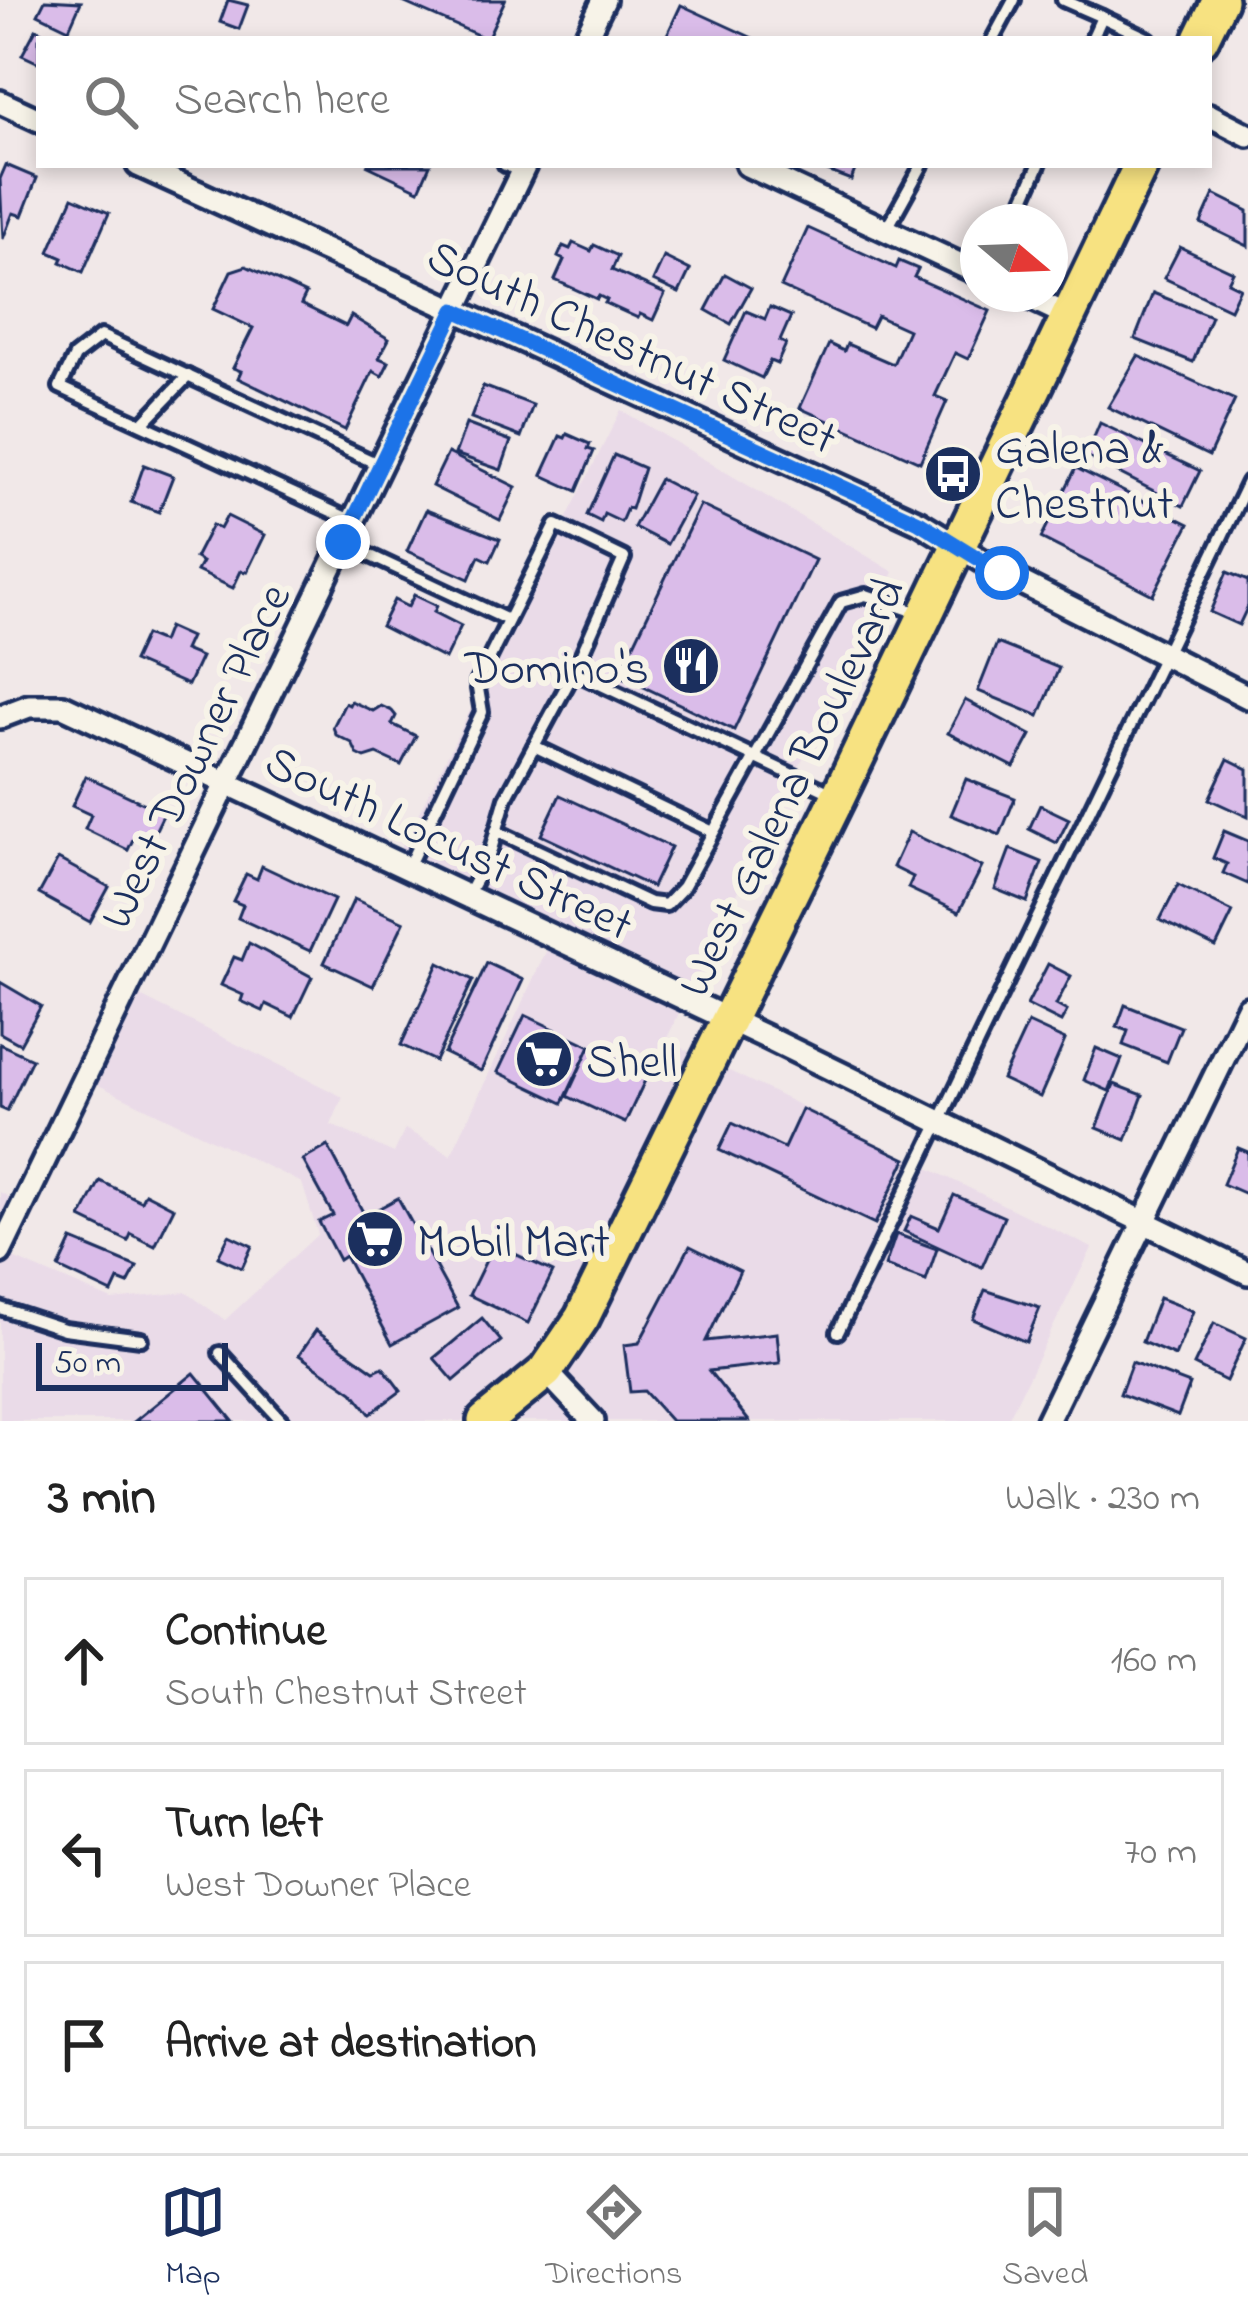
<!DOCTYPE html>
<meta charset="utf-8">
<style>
:root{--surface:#fff;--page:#f6f6f6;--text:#222;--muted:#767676;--line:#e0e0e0;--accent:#1b2f5e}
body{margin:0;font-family:"Indie Flower",sans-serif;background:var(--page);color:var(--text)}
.compass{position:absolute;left:960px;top:204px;width:108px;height:108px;border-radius:50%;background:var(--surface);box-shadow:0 6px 18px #0003;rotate:109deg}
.scale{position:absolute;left:36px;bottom:30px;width:192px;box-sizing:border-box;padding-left:12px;border:6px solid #1b2f5e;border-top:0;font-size:33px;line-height:42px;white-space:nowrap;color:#1b2f5e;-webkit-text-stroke:9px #f7f3e8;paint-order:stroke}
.stop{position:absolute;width:36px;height:36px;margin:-27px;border:9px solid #1a73e8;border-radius:50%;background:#fff}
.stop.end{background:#1a73e8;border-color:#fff;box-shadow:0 3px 12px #0008}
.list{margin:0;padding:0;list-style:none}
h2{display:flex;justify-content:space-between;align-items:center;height:156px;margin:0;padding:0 48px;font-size:51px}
h2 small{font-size:39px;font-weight:400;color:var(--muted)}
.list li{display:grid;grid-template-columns:78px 1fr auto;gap:36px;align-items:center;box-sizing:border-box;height:168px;margin:0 24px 24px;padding:0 24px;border:3px solid var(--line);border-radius:0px}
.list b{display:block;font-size:45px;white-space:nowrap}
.list p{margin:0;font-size:39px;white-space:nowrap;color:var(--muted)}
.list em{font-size:39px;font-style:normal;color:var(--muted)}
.icon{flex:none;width:66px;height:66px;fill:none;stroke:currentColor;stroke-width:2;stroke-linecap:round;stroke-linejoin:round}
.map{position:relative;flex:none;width:1248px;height:1421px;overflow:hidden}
.search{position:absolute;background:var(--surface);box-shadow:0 6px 18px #0003;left:36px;right:36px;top:36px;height:132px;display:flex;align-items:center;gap:30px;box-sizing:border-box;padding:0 42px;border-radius:0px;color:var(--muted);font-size:45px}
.sheet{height:732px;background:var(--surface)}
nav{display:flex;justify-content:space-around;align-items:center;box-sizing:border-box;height:168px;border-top:3px solid var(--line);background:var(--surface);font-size:33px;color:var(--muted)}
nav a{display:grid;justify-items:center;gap:6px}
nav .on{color:var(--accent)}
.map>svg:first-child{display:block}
</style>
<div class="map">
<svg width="1248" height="1421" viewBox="0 0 1248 1421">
<rect width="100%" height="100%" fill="#f1e8e8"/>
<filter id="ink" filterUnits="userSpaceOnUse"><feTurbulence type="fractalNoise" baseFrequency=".00833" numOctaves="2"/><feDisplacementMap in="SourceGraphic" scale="24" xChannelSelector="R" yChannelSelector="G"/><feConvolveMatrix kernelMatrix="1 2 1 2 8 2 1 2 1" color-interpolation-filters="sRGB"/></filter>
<g filter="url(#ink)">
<!-- built -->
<polygon fill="#eadbe8" points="621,410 894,572 666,1040 1092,1248 1007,1421 0,1421 0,1192 28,1208 6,1255 112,1300 186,1292 225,1320 318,1234 302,1183 88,1080 132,992 343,1097 331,1125 394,1153 405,1129 451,1155 550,943 392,866"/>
<!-- building -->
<g fill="#dabce9" stroke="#1b2f5e" stroke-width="3">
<polygon points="45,0 81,2 69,29 38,14"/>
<polygon points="228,0 248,5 239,29 220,22"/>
<polygon points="398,0 505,0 487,39"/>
<polygon points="681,5 755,39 665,39"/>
<polygon points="36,29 56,39 39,39 39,63 22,55"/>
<polygon points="6,165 37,178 22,216 13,213 3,239 0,179"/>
<polygon points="366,165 430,165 419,190"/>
<polygon points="821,165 857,165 851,180 820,168"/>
<polygon points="1214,194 1248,211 1248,246 1201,223"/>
<polygon points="73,197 109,213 83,272 61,262 63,258 49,252"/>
<polygon points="808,228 896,268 899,261 918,269 914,277 990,311 968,359 955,353 935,396 947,401 920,462 800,408 829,344 844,351 847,344 893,364 908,330 877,316 871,328 781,287"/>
<polygon points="573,243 591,251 594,245 618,256 612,270 665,294 653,320 640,314 638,318 605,303 607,300 599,296 597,299 555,280 564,260 558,257 563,246 570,249"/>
<polygon points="1180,247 1233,272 1228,282 1240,288 1230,309 1164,278"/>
<polygon points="664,257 690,270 679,293 653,281"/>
<polygon points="246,266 306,294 301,304 346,326 351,316 389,339 379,358 389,362 382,376 373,371 345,430 238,378 241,371 233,368 253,328 213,309 231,271"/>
<polygon points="725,274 751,288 731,324 706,310"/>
<polygon points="1153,293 1211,316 1193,362 1135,339"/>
<polygon points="770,307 791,316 780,341 786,344 777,364 770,361 762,378 724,360 746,311 765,319"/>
<polygon points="1138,356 1235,400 1209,456 1108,407"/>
<polygon points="483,386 533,405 521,437 471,418"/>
<polygon points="1100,423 1200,471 1183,506 1086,456"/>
<polygon points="466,424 511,441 501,470 455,454"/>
<polygon points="567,434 590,444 588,449 594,451 577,491 542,475 560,436 565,438"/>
<polygon points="448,453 516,487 500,520 432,486"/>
<polygon points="614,455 644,468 631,509 627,508 621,522 604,514 601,522 587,515"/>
<polygon points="144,465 173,476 159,512 131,502"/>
<polygon points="1076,468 1189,524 1153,595 1041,538"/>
<polygon points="660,479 693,496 667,544 634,527"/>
<polygon points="700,505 815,560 734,730 619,675"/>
<polygon points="426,510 500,539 490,561 479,556 469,579 407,551"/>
<polygon points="227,516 265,535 247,572 241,571 233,588 197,571 202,562 195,558 212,525 220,529"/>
<polygon points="1227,572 1248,581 1248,606 1239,625 1210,612"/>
<polygon points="414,595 437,606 434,612 461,626 445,659 381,626 394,600 408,607"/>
<polygon points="168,627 190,637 184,650 201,657 188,685 133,661 145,635 162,642"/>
<polygon points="997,643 1059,668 1039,716 978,691"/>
<polygon points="965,700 1031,735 1014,767 948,733"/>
<polygon points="351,701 373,711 381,706 392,711 396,716 392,724 416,736 401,765 377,754 365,758 357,754 352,743 336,735 333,727 345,703 349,705"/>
<polygon points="1228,759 1248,769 1248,817 1209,799"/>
<polygon points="86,776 164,813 150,842 135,835 128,850 85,829 91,815 72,806"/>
<polygon points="966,779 1015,798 1000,835 951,815"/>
<polygon points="560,795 671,847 652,887 541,835"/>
<polygon points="1040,805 1069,819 1057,843 1029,829"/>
<polygon points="1224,831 1248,841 1248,884 1223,873 1227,864 1213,858"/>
<polygon points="909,832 982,867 959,912 908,888 913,877 893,867"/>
<polygon points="1010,849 1042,862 1027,902 995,889"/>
<polygon points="58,859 109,887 90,922 39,894"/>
<polygon points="262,866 334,900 310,951 238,918 243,905 233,901 246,874 257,879"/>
<polygon points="1178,885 1233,912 1216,947 1160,920"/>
<polygon points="354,899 404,922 373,986 324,963"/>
<polygon points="249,943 312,977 293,1017 266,1004 263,1011 241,1001 243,995 221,985 234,957 242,960"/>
<polygon points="439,963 473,980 435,1061 401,1045"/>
<polygon points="487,963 523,980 481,1071 444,1053"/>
<polygon points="1048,964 1071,976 1056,1005 1067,1011 1061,1022 1027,1005"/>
<polygon points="0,982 41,1006 20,1044 0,1033"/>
<polygon points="1125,1005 1181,1027 1167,1062 1123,1045 1128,1031 1117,1027"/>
<polygon points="525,1015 590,1046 563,1103 498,1072"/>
<polygon points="1028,1023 1065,1040 1040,1097 1002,1079"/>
<polygon points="0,1044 32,1059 7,1111 0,1108"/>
<polygon points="590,1046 648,1074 625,1123 567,1096"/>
<polygon points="1096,1048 1122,1059 1109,1091 1084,1080"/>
<polygon points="1114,1084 1143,1095 1126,1140 1097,1128"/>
<polygon points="802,1109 906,1159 875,1224 719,1150 732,1123 784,1148"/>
<polygon points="328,1146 365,1216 398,1198 458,1308 392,1344 345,1256 339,1260 319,1222 333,1215 303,1160"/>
<polygon points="1238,1148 1248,1152 1248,1195 1223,1184"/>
<polygon points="100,1181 141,1201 145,1193 174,1208 155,1246 131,1234 128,1241 81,1218"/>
<polygon points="954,1195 1004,1217 982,1267 904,1231 911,1216 939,1228"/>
<polygon points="896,1234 937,1249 926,1281 885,1266"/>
<polygon points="229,1235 252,1246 242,1268 218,1257"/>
<polygon points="72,1240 137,1267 128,1284 118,1280 112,1293 59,1268"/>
<polygon points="494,1244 553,1272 528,1323 469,1295"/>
<polygon points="690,1246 740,1271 706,1341 777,1333 780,1363 709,1371 749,1421 671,1421 644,1391 630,1392 624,1345 639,1343"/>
<polygon points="985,1290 1040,1308 1026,1342 973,1319"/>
<polygon points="1159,1298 1193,1311 1175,1356 1142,1342"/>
<polygon points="482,1318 501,1341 454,1381 434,1358"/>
<polygon points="1214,1323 1246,1338 1226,1381 1194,1365"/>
<polygon points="316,1330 374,1371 383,1367 401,1391 370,1414 353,1392 299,1355"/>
<polygon points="1132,1362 1190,1384 1178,1416 1120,1394"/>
<polygon points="194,1373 233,1421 135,1421"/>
</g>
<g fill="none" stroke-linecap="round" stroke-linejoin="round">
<!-- lane casing -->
<g stroke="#1b2f5e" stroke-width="20">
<g id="lane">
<polyline points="1063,0 1102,17 1092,39"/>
<polyline points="1102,17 1149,39"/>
<polyline points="993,39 1014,0"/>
<polyline points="505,165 522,172"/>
<polyline points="1014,222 1039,165"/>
<polyline points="886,230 922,165"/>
<polyline points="142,424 188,376"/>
<polyline points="353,521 60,387 75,356 101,336 380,465"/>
<polyline points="343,543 508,620"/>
<polyline points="534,746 713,832"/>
<polyline points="496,831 650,903 666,905 683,887 841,602 866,595 922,614"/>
<polyline points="408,867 482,712 477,683 556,525 624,558 574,672"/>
<polyline points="467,896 490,853 506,798 574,672 835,795"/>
<polyline points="0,1308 64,1329 141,1339"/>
<polyline points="838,1332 1248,482"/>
<polyline points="220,1353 282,1421"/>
</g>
</g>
<!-- street casing -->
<g stroke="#1b2f5e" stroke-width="30">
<g id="street">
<polyline points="585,39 604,0"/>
<polyline points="0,102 39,120"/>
<polyline points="1209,115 1248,135"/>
<polyline points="138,165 919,522 1002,573 1248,697"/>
<polyline points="747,165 978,273"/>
<polyline points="1022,294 1069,316"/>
<polyline points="0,717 29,706 63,706 766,1037 1248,1273"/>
<polyline points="0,1252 525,165"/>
<polyline points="546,1371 593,1421"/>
<polyline points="1047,1421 1248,1008"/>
</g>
</g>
<!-- primary casing -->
<g stroke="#1b2f5e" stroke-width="42">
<g id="primary">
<polyline points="1201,39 1220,0"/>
<polyline points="485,1421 546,1371 582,1318 838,797 1141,165"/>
</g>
</g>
<!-- lane -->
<use href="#lane" stroke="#f7f3e8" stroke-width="10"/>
<!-- street -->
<use href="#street" stroke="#f7f3e8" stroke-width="21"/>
<!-- primary -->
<use href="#primary" stroke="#f7e281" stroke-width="33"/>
</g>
</g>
<g fill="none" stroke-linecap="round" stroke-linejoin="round" filter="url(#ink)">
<!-- route -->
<polyline stroke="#1a73e8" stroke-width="15" points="343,542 455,310 919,522 1002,573"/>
</g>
<!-- icons -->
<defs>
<g id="bus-disc" transform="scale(3)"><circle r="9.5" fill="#1b2f5e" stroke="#f7f3e8"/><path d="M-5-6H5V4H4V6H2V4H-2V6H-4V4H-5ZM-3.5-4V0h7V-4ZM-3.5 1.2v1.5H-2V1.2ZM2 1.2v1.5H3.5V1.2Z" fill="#fff"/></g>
<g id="restaurant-disc" transform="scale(3)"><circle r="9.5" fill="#1b2f5e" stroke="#f7f3e8"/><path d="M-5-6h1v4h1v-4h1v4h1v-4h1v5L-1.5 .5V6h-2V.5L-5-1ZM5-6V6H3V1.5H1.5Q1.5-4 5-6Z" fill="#fff"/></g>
<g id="supermarket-disc" transform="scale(3)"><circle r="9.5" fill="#1b2f5e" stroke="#f7f3e8"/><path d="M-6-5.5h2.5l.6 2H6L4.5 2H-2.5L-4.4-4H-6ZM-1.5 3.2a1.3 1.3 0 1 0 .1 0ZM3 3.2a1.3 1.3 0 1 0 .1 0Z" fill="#fff"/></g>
</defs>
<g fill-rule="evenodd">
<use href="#bus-disc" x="953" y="474"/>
<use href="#restaurant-disc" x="691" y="666"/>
<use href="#supermarket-disc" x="544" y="1059"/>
<use href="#supermarket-disc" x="375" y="1239"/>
</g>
<g text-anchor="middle" stroke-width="12" stroke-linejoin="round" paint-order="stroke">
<!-- street labels -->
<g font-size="48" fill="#1b2f5e" stroke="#f7f3e8">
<text transform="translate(633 345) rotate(25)" y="17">South Chestnut Street</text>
<text transform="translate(193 755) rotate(-64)" y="17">West Downer Place</text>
<text transform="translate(789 786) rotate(-64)" y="17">West Galena Boulevard</text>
<text transform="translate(450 841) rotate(25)" y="17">South Locust Street</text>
</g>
<!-- poi labels -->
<g font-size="48" fill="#1b2f5e" stroke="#f7f3e8" text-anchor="start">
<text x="995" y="463">Galena &amp;<tspan x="995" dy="55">Chestnut</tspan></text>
<text x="649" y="683" text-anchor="end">Domino's</text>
<text x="586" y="1076">Shell</text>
<text x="417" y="1256">Mobil Mart</text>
</g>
</g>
</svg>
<svg class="compass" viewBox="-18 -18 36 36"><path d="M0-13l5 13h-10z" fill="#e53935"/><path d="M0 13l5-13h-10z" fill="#767676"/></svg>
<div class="scale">50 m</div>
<div class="stop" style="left:1002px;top:573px"></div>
<div class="stop end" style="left:343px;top:542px"></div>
<div class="search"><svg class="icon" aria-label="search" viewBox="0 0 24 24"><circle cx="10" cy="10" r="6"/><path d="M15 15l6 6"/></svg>Search here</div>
</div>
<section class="sheet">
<h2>3 min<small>Walk · 230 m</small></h2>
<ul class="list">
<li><svg class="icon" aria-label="ahead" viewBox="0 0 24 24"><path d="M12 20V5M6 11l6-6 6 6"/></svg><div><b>Continue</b><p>South Chestnut Street</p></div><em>160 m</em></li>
<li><svg class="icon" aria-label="left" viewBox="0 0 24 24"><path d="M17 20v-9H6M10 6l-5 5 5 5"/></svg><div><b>Turn left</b><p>West Downer Place</p></div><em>70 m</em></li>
<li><svg class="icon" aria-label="arrive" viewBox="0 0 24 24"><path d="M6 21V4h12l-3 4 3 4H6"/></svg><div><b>Arrive at destination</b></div></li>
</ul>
</section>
<nav>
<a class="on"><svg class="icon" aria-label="map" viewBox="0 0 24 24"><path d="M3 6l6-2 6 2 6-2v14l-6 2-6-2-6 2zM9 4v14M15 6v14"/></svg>Map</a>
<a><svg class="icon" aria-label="directions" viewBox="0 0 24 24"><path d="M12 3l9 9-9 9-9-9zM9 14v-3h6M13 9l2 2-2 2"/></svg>Directions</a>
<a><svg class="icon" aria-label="saved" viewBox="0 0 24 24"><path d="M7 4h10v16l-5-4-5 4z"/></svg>Saved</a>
</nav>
